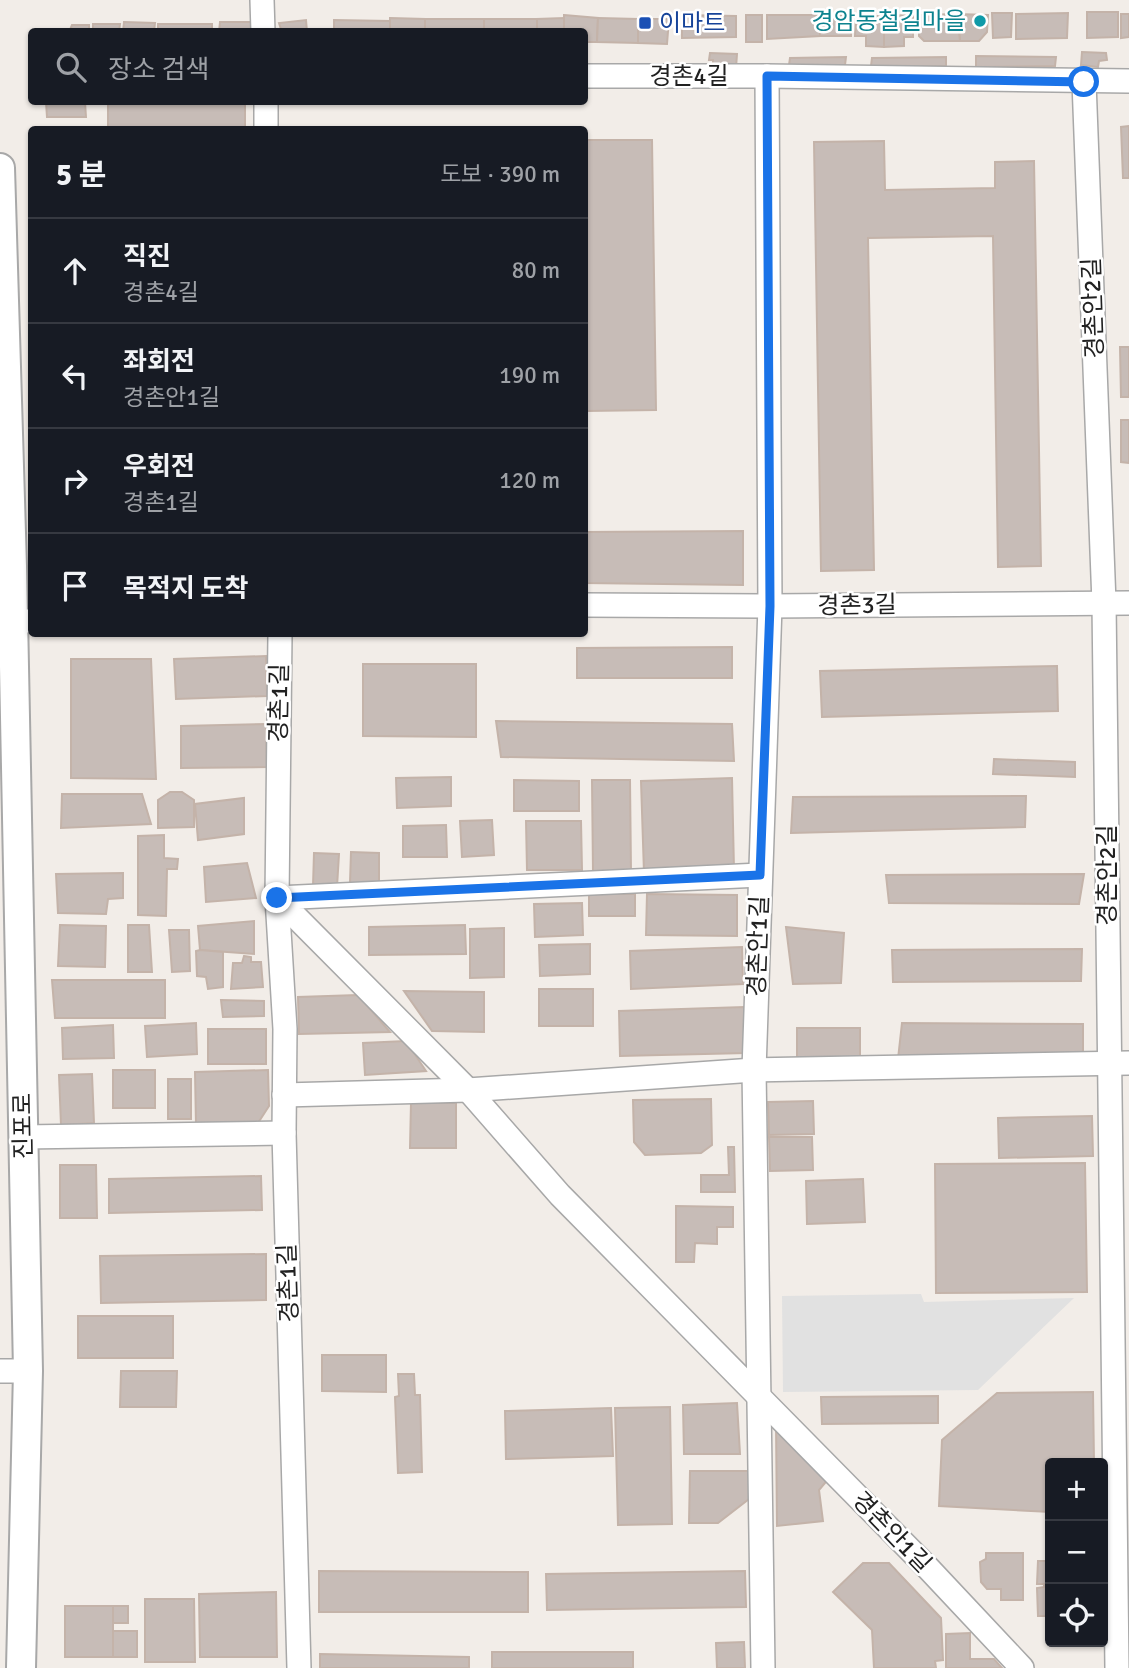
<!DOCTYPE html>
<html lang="ko">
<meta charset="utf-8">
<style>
:root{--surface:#171b24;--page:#242831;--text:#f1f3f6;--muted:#9ea1a6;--line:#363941}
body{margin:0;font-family:Signika,"Noto Sans KR",sans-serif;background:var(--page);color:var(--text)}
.controls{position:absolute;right:21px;bottom:21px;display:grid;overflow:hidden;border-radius:7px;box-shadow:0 2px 5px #0004}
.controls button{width:63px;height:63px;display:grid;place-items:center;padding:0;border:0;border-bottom:2px solid var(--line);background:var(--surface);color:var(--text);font:35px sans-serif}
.stop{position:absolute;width:21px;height:21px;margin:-16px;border:5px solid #1a73e8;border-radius:50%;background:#fff}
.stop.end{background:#1a73e8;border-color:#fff;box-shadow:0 2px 7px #0008}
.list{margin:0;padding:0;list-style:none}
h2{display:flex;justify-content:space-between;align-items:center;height:91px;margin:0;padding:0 28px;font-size:30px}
h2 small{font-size:23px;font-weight:400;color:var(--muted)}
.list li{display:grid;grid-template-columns:46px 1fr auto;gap:21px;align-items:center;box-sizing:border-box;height:105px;padding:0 28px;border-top:2px solid var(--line)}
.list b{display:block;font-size:26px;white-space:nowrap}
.list p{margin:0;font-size:23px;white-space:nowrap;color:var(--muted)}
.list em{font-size:23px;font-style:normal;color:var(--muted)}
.icon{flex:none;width:38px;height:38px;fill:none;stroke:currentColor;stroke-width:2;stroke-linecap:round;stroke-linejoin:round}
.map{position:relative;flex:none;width:1129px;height:1668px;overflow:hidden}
.search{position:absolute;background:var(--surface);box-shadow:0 2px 5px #0004;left:28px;top:28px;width:560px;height:77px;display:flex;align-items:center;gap:18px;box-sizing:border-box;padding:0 24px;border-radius:7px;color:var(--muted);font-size:26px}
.panel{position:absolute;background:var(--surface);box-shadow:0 2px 5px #0004;left:28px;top:126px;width:560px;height:511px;border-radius:7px}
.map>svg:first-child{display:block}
</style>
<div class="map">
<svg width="1129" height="1668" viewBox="0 0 1129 1668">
<rect width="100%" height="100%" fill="#f2ede8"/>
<!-- parking -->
<polygon fill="#e1e1e1" points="921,1294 924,1302 1074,1298 978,1390 783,1392 782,1296"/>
<!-- building -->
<g fill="#c7bcb7" stroke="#c4b3a9" stroke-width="2">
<polygon points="1087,12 1118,12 1118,37 1087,38"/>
<polygon points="992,13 1012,13 1011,37 993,38"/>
<polygon points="1068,13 1067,38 1016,39 1016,14"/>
<polygon points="957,14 988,15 987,32 979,41 960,41"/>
<polygon points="957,14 960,41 924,41 919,36 919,15"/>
<polygon points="1121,14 1129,14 1129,37 1121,38"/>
<polygon points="564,15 598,18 597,42 584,42 584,32 564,32"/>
<polygon points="682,15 736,16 736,37 682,38"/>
<rect x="746" y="15" width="16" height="27"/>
<polygon points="767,15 820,15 820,36 767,39"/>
<rect x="820" y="15" width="31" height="21"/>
<polygon points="913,15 913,37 904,37 904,46 884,47 884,16"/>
<polygon points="856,16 884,16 884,47 866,46 866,36 855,36"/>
<polygon points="390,18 425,19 425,32 390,32"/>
<polygon points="564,18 564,32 537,32 537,19"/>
<polygon points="598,18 638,19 638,43 597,42"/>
<rect x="425" y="19" width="59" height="13"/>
<rect x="484" y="19" width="53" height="13"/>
<polygon points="638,19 669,19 667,44 638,43"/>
<polygon points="306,20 307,32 282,32 279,23"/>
<polygon points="334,20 390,21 390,32 334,32"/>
<polygon points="124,22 155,23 154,32 123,32"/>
<polygon points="220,22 251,22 251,32 219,32"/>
<polygon points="93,24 120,24 119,32 93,32"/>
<rect x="158" y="24" width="54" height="8"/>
<polygon points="72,25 89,25 89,32 69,32"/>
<polygon points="1082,52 1106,53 1107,60 1099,61 1098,67 1081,65"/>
<polygon points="710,53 737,54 736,68 713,68 713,60 709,60"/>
<polygon points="976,56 1056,57 1055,66 976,67"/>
<polygon points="846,57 845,65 789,65 790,58"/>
<polygon points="946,57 946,66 871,66 872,58"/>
<polygon points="46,102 85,102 86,117 47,117"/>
<rect x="108" y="102" width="137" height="28"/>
<polygon points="1129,126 1129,178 1123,178 1121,127"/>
<polygon points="584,140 652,140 656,410 587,411"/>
<polygon points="884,141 885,190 995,188 995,162 1034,161 1041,566 998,567 993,236 868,238 874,570 821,571 814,142"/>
<polygon points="1120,347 1129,347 1129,397 1121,397"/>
<polygon points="1121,420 1129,420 1129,463 1121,462"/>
<polygon points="743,531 743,585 584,583 584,532"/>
<polygon points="732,647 732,678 577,678 577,648"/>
<polygon points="266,656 267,696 176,699 174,659"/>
<polygon points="71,659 151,659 156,779 71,778"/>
<polygon points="363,664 476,664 476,737 363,736"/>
<polygon points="1057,666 1058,711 822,717 820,671"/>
<polygon points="496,721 732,724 734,761 501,757"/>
<polygon points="266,724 267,767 181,768 181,726"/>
<polygon points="994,759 1075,762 1075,777 993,774"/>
<polygon points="451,777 451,806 397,808 396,778"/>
<polygon points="732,778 734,870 644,873 641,781"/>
<polygon points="514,780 579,781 579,811 514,811"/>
<polygon points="592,780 630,780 631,872 593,872"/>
<polygon points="170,792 182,792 194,800 194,827 158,828 158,800"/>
<polygon points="62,794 142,794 151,824 61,828"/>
<polygon points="1026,796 1025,827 791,833 793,797"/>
<polygon points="244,798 244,834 198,840 195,804"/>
<polygon points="492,820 494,855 462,857 460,821"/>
<polygon points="526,821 581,821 582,870 527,870"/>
<polygon points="446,825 447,857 403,857 403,826"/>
<polygon points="164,835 164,858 178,859 177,869 167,869 166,916 138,915 138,836"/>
<polygon points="351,852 379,853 379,883 350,883"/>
<polygon points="314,853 339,854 337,887 313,886"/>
<polygon points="247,863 256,898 206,902 204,867"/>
<polygon points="123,873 123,898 108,899 106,914 58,913 56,874"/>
<polygon points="1084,874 1079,904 889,903 886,875"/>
<rect x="589" y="894" width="46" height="22"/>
<polygon points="647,894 737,895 737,936 646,935"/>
<polygon points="582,903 583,935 535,937 534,904"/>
<polygon points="254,921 254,954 200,950 198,926"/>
<polygon points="60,925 106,926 105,967 58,966"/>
<polygon points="128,925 149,925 152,972 128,972"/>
<polygon points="465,925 466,954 369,955 369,927"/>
<polygon points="786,927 844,933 841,983 793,984"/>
<polygon points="504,928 504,977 470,978 470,929"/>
<polygon points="169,930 189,930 190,971 172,972"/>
<polygon points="590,944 590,974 540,976 539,945"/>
<polygon points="742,947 743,984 631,989 630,951"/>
<polygon points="1082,949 1081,981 893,982 892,950"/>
<polygon points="200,950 223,952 223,987 208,989 206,977 197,976 196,951"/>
<polygon points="244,956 251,957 251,962 261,962 263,987 231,989 233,963 242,963"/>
<polygon points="52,980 165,980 165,1018 55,1018"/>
<rect x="539" y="989" width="54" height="37"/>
<polygon points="404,991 484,992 484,1032 432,1031"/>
<polygon points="358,995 390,1032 299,1034 298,997"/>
<polygon points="221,1000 264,1001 264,1016 223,1017"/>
<polygon points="744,1007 746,1053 620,1056 619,1011"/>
<polygon points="196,1023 197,1054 147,1057 145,1026"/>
<polygon points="902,1023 1083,1024 1083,1052 898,1059"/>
<polygon points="113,1025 114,1058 63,1059 62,1028"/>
<polygon points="797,1028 860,1028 860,1059 797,1058"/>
<rect x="208" y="1029" width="58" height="35"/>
<polygon points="406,1041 426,1071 365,1075 363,1043"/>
<rect x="113" y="1070" width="42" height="38"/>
<polygon points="268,1070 269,1106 258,1123 196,1125 195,1072"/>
<polygon points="92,1074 94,1123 61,1125 59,1075"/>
<rect x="168" y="1079" width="23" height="40"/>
<polygon points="711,1099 712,1145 701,1153 645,1155 634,1142 633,1100"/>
<polygon points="813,1101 814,1134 769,1135 768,1102"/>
<polygon points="411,1103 456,1103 456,1148 410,1148"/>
<polygon points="1092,1116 1093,1156 999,1158 998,1118"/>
<polygon points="769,1137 812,1137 813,1170 770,1171"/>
<polygon points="728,1147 734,1147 735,1192 701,1192 701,1175 729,1175"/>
<polygon points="1085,1163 1087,1292 936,1293 935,1164"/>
<polygon points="60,1165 96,1165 97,1218 60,1218"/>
<polygon points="261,1176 262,1210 109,1213 109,1179"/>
<polygon points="863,1179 865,1222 807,1224 806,1181"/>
<polygon points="676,1206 733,1207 733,1227 717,1227 717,1244 695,1243 694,1262 676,1262"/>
<polygon points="266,1254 266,1300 101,1303 100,1256"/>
<rect x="78" y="1316" width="95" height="42"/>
<polygon points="322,1355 386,1355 386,1392 322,1391"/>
<polygon points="121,1371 177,1371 176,1407 120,1407"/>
<polygon points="398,1374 414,1374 415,1395 420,1395 422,1472 398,1473 395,1397 399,1396"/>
<polygon points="1093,1392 1094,1463 1050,1463 1050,1512 939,1506 942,1440 997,1393"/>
<polygon points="938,1396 938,1423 822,1424 821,1397"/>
<polygon points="737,1403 740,1454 684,1454 683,1405"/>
<polygon points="670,1407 672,1524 618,1525 615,1408"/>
<polygon points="611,1408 613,1456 506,1459 505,1411"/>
<polygon points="776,1423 830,1477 819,1490 823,1521 777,1526"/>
<polygon points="690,1471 749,1471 749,1499 718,1523 689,1523"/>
<polygon points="986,1553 1023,1553 1023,1600 1001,1600 1001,1589 987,1589 981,1582 980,1562 986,1559"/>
<polygon points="1038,1561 1050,1561 1050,1616 1038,1616 1037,1588 1044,1587 1044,1584 1037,1584"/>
<polygon points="1103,1561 1106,1561 1108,1615 1103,1615"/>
<polygon points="863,1563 889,1563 941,1618 943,1660 935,1661 936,1668 874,1668 872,1630 833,1592"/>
<polygon points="319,1571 528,1572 528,1612 319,1612"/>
<polygon points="745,1571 746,1607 547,1610 546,1574"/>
<polygon points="276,1592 277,1657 200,1657 199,1594"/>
<polygon points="145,1599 194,1599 195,1662 145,1662"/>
<rect x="65" y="1606" width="48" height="51"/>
<rect x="113" y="1606" width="15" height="17"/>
<rect x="113" y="1631" width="24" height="26"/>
<polygon points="970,1633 970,1659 994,1659 1002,1668 946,1668 946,1634"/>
<polygon points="744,1642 745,1668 717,1668 716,1643"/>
<rect x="492" y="1652" width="141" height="16"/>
<polygon points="320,1654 469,1657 469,1668 320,1668"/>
</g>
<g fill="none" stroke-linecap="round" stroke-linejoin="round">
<!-- minor casing -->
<g stroke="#a8a8a8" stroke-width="26">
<g id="minor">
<polyline points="262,0 263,32"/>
<polyline points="584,76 767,76 1129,81"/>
<polyline points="1084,82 1104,603 1117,1668"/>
<polyline points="266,102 266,130"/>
<polyline points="584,605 770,606 1129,603"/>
<polyline points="13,621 32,621"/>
<polyline points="280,634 277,898 285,1029 284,1133 299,1668"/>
<polyline points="760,875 277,898 468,1090 560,1195 929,1569 1022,1668"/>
<polyline points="284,1095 468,1090 754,1070 1129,1063"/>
<polyline points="23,1137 284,1133"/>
<polyline points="0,1371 28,1371"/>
<polyline points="763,1668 754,1070 770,606 767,76"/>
</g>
</g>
<!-- tertiary casing -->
<g stroke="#a8a8a8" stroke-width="32">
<polyline id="tertiary" points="0,168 12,566 28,1371 21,1668"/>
</g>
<!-- minor -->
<use href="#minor" stroke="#fff" stroke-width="23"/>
<!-- tertiary -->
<use href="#tertiary" stroke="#fff" stroke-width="28"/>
</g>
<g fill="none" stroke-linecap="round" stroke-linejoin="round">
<!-- route -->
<polyline stroke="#1a73e8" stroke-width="9" points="277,898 760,875 770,606 767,76 1084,82"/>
</g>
<!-- markers -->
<circle fill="#0f9aa8" stroke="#fff" stroke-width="2.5" cx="980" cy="21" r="7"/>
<rect fill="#1a4fb4" stroke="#fff" stroke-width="2.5" x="638" y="16" width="14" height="14" rx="3.5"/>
<g text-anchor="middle" stroke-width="5" stroke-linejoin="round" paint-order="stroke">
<!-- culture labels -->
<g font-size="24" fill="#0d838f" stroke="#fff" text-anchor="end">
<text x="966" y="29">경암동철길마을</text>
</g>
<!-- transit labels -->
<g font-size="24" fill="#164399" stroke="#fff" text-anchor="start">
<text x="659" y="31">이마트</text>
</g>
<!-- street labels -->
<g font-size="24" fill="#212121" stroke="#fff">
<text x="689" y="84">경촌4길</text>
<text transform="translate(1093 308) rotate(-92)" y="8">경촌안2길</text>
<text transform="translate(857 605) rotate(-1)" y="8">경촌3길</text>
<text transform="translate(279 703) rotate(-89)" y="8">경촌1길</text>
<text transform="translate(1107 875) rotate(-90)" y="8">경촌안2길</text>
<text transform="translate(758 946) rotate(-88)" y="8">경촌안1길</text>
<text transform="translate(23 1126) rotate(-91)" y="8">진포로</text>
<text transform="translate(288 1283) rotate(-92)" y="8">경촌1길</text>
<text transform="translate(892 1532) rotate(46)" y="8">경촌안1길</text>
</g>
</g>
</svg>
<div class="controls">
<button>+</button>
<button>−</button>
<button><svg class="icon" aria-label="locate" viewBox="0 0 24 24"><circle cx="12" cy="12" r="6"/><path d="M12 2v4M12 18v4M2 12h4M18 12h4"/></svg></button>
</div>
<div class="stop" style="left:1084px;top:82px"></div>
<div class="stop end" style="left:277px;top:898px"></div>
<div class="search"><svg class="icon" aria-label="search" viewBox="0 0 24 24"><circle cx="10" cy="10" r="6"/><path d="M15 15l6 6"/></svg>장소 검색</div>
<section class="panel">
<h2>5 분<small>도보 · 390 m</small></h2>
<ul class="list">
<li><svg class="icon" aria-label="ahead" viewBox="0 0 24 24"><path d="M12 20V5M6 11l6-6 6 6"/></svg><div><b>직진</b><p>경촌4길</p></div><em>80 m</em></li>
<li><svg class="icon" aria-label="left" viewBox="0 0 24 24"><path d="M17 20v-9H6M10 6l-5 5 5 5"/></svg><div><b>좌회전</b><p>경촌안1길</p></div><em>190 m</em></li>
<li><svg class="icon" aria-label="right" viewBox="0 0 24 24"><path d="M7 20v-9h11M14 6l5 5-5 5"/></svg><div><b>우회전</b><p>경촌1길</p></div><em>120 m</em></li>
<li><svg class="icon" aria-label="arrive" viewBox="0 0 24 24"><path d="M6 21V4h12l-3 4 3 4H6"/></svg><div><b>목적지 도착</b></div></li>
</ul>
</section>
</div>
